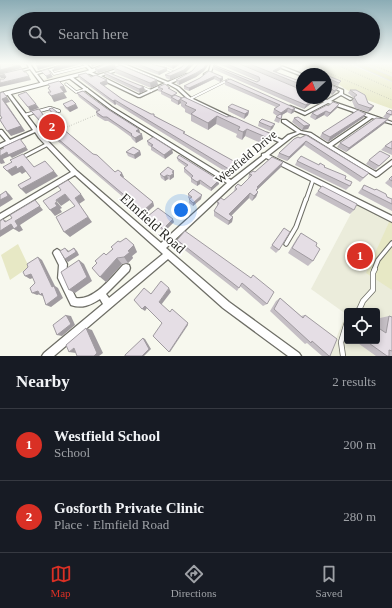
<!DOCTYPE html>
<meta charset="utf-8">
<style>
:root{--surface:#171b24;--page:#20242c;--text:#f1f3f6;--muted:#9ea1a6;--line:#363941;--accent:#d93025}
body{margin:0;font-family:"Times New Roman",serif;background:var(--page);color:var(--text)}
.controls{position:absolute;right:12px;bottom:12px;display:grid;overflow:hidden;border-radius:4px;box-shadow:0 2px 6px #0003}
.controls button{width:36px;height:36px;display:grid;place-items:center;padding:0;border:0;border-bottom:1px solid var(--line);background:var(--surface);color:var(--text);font:20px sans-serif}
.compass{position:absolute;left:296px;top:68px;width:36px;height:36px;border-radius:50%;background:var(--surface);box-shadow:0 2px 6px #0003;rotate:248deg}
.you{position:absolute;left:181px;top:210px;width:14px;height:14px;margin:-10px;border:3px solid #fff;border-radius:50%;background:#1a73e8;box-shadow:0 0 0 6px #1a73e833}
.badge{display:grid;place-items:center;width:26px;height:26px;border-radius:50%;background:var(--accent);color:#fff;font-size:13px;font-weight:700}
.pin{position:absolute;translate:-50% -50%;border:2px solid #fff;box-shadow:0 1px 4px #0006}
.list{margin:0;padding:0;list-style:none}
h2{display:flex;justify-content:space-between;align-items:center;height:52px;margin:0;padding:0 16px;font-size:17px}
h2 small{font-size:13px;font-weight:400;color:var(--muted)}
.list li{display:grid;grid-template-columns:26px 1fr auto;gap:12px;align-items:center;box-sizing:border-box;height:72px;padding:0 16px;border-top:1px solid var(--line)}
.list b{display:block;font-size:15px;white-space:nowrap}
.list p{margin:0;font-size:13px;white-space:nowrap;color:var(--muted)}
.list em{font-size:13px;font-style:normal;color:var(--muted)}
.icon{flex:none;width:22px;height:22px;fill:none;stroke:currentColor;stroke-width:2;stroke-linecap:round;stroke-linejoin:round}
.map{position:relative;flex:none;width:392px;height:356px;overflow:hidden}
.search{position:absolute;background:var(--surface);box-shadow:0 2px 6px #0003;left:12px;right:12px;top:12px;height:44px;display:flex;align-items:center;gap:10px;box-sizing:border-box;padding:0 14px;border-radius:22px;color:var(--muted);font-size:15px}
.sheet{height:196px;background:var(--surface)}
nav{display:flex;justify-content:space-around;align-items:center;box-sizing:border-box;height:56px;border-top:1px solid var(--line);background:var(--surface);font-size:11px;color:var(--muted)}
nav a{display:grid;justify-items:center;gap:2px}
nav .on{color:var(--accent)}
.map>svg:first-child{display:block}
</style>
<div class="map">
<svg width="392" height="356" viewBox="0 0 392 356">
<rect width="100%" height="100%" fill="#f7f8ee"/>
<!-- built -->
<g fill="#ebecdb" fill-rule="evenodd">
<polygon points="85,67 88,71 46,82 44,79 53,77 54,75"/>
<path d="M356,204L392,222V356H329L346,314L311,289ZM347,311H377V341H347Z"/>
</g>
<!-- green -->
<g fill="#e7e8c5">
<path d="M298,64H349L392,82V109C377,104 361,98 347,90C340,86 334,80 326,76V74H322Z"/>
<polygon points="363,64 392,64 392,76"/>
<polygon points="390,220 392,222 392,290 366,273"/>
<polygon points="18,244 29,267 10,280 1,255"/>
</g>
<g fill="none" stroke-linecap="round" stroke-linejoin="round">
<!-- lane-far4 casing -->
<g stroke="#6e6e66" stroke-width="3">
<g id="lane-far4">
<polyline points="164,68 173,72"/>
<polyline points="51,70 54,74 86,66"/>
<polyline points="66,84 76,92 87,89"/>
<polyline points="142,87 151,91"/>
<polyline points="190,99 228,80"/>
</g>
</g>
<!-- lane-far3 casing -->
<g stroke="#6e6e66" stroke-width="4">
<g id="lane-far3">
<polyline points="25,115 50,108 59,111"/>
<polyline points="46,145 48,144"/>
</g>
</g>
<!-- lane-far2 casing -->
<g stroke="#6e6e66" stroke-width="5">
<g id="lane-far2">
<polyline points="23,157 48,144"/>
<polyline points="306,200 313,180"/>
</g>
</g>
<!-- lane-far1 casing -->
<g stroke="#6e6e66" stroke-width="5.5">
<g id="lane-far1">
<polyline points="286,244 296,227 306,199"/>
<polyline points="374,270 378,260 392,243"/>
</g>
</g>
<!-- lane casing -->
<g stroke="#6e6e66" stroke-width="6">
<g id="lane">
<polyline points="356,311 359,310 363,301 373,290 373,273 375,269"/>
<polyline points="343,356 341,342 347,322"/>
</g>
</g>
<!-- street casing -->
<g stroke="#6e6e66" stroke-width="2.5">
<g id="street">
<polygon points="27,64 30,64 36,73 67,64 73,64 37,74 45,84 43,85 42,85 30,69 16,73 14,72 29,68"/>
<polygon points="83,64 86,64 94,71 91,72 98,75 120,68 120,70 101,76 139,95 165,83 119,64 124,64 168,82 186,74 188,74 188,76 171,83 179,87 191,98 235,119 233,120 232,120 189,100 177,89 168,84 140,97 138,97 88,73 88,71 91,72"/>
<polygon points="211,64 214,64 211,72 206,76 204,76 204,74 209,71"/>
<polygon points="271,64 276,64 302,74 302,76"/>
<path d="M69,76H71L112,107L231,180L262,156V154L265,153L279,142L263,135V133H267L282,140L288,135L297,132L282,122V120H286L301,131L311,133L328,144L368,117L328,103L305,115L287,107L290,106L305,112L324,102L315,98H321L327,100L339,93L340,91L326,85V83L343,90V94L353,99L350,100L341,95L331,101L392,122V124L372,118L332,146L376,172L392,160V165L378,176L376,177L308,135L300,133L292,137L269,155L392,216V222L266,158L233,185L166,248L229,302L299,353L301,356H288L223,308L168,259L54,356H42L44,353L103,304L100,299C91,305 82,309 71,305L58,278L59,265L53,253L54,251L57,249L60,251L67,264L66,278L76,298C94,301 112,277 123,265L126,264L129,265L130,268L129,271L106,294L109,298L163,254L75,175L0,220V214L71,172L39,138L35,132L0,148V144L6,141L0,134V130H2L10,140L33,130L7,94V92H9L43,136L77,171L161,243L227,183L110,109L69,78Z"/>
</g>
</g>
<!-- secondary casing -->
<g stroke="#6e6e66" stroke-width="2">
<polygon id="secondary" points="105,64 112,64 91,73 0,97 0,93 87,71"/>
</g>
<!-- primary casing -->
<g stroke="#d8d8d8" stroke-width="2">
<polygon id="primary" points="354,64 361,64 392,77 392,81"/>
</g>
<!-- path -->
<g stroke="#9b9c95" stroke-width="1" stroke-dasharray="0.5 2" stroke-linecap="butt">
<polyline points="308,64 392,100"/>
<polyline points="335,64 392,89"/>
<polyline points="370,64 392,73"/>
<polyline points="60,130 98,114"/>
<polyline points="45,136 51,133"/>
</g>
<!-- lane-far4 -->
<use href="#lane-far4" stroke="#fff" stroke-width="2"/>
<!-- lane-far3 -->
<use href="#lane-far3" stroke="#fff" stroke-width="2.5"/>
<!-- lane-far2 -->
<use href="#lane-far2" stroke="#fff" stroke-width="3"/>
<!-- lane-far1 -->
<use href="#lane-far1" stroke="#fff" stroke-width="3.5"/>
<!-- lane -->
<use href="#lane" stroke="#fff" stroke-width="4.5"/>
<!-- street -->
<use href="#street" fill="#fff" fill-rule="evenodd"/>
<!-- secondary -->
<use href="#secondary" fill="#fff" fill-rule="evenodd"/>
<!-- primary -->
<use href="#primary" fill="#e0e0b0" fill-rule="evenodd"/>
</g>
<!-- wall -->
<g fill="#c5bfc5">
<polygon points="129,64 151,64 167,71 159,75"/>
<polygon points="160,64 180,64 173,69 167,66"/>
<polygon points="184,64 194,64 184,74 170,80 166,78 165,75 182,67"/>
<polygon points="198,64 209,64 204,71 196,77 179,85 177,84 176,80 192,71"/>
<polygon points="219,64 240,64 302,98 319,98 318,101 315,103 313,102 304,109 213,69 213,66 257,82 258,81"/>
<polygon points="241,64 279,64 281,69 276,72 302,82 302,90"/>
<polygon points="116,67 158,85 151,88 115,73 114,68 98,73 96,72 95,69"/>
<polygon points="209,71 223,80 220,82 214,79 189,91 184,89 184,86 200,78"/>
<polygon points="104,73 145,91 140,93 105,76"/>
<polygon points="78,75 91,77 108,84 104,86 122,99 155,116 185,134 239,164 238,169 231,175 116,104 115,105 80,79"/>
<polygon points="326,75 341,81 339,84 338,86 327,82 338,88 336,91 332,95 326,88"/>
<polygon points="225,81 295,108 294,112 291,114 287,112 282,115 279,123 274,121 276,117 277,116 273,113 274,109 276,107 225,85"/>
<polygon points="158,87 170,88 170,89 177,96 227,117 271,134 269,142 265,145 245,136 242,140 236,137 237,134 216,124 208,130 191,121 191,115 185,112 185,109 181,106 181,103 178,105 171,101 171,99 161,94 161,92 158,91"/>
<polygon points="350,90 368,103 374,106 371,110 368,112 355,108 352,101 354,98 348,93"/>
<polygon points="77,93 106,108 139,129 140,133 143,139 136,143 132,139 131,137 116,126 108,121 105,121 97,116 96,112 97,111 79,97"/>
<polygon points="63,104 78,108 70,112 65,108"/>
<polygon points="328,106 337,108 327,117 324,115 315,120 310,117 312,113"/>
<polygon points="228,107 249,111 248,115 244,119 228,111"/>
<polygon points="49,109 57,112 60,116 59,116 63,123 58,125 61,130 115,172 124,177 123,178 153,202 154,206 144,215 54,138 34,115 31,111 46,119 54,116"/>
<polygon points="389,110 392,114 388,119 383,117"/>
<polygon points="366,114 363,118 328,142 320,137 322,133"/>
<polygon points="294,118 310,125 308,129 302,130 292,122"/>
<polygon points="259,122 273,128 270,131 258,126"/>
<polygon points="385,123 346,152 337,147 340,143"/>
<polygon points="298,137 369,173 360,182 304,145 287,161 277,157 279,153"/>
<polygon points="147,141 173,153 165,159 151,150 151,147 148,145"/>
<polygon points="392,141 392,155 381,150 385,146"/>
<polygon points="140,151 141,155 135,159 128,156 126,152"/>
<polygon points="177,158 219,184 211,191 200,184 197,186 191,182 191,178 184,172 184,168 186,167 178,161"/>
<polygon points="369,160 386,160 375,170 366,164"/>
<polygon points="297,161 324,167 345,179 350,186 346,190 295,165"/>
<polygon points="283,162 281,167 257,190 257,191 258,192 256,197 252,201 249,198 231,216 233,217 232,222 228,225 214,216 214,211 217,207 217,202 224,200 234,192 235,187 241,186 248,179 249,174 255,172"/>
<polygon points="174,171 174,177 170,180 168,179 165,181 161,178 160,174"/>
<polygon points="392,176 392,188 385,183"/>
<polygon points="364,185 375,190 376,189 387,197 392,199 392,211 358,193"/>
<polygon points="322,186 354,210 350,214 315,195"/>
<polygon points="188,194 201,199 193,206 189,203 189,199 190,199 188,198"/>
<polygon points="148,216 174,222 164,232 150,220"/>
<polygon points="284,228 279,250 276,253 270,248"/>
<polygon points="301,233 316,246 313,261 308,266 288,253 297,238"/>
<polygon points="177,240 251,278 267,304 263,306 240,286 237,291 177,244"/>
<polygon points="120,242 137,252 132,256 133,258 128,263 122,264 106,282 97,263"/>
<polygon points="280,298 301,316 305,315 330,356 322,356 307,343 305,344 270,311 276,301"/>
<polygon points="389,316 392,317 392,356 376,356 355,341 377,341 378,328 380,318"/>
</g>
<!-- shaded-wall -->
<g fill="#a09ba0">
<polygon points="40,64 59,64 38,70 36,65"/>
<polygon points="62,64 82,64 55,71 53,67"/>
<polygon points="91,64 99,64 92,67"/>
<polygon points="114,64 115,64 116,68 98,73 97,70"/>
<polygon points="174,64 180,64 173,69 172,65"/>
<polygon points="190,64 194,64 184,74 170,80 170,76"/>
<polygon points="206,64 209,64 204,71 196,77 179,85 179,81"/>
<polygon points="20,65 22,68 0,74 0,70"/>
<polygon points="282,66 281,69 273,74 273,71"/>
<polygon points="167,68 167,71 159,75 158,72"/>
<polygon points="4,74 6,78 1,78 0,77 0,75"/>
<polygon points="51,74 53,77 47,79 46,76"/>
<polygon points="29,76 31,80 0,87 0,83"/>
<polygon points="215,76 214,79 189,91 189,88"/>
<polygon points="223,77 223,80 220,82 220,79"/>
<polygon points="107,80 108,84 101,87 100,83"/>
<polygon points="157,80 158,85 151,88 150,83"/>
<polygon points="64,86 67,92 64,93 67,98 54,102 51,96 60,87"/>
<polygon points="144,87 145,91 140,93 139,89"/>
<polygon points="338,88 336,91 332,95 334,91"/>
<polygon points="7,97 10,102 6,103 25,131 11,136 7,131 2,99"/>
<polygon points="315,98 313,102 304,109 306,105"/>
<polygon points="180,99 181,103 178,105 178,101"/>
<polygon points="115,100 116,104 115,105 113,101"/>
<polygon points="36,104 39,108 30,111 28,107"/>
<polygon points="76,104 78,108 70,112 67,108"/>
<polygon points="339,104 337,108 327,117 330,113"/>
<polygon points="374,106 371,110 368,112 370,108"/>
<polygon points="288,108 287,112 282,115 279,123 282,115 279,117 281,113"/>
<polygon points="295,108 294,112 291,114 292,110"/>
<polygon points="249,111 248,115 244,119 245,114"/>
<polygon points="326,111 324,115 315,120 317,116"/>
<polygon points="57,112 60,116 56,118 53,114"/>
<polygon points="366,114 363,118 328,142 330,137"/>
<polygon points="217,116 216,124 208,130 208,123"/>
<polygon points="61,118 63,123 57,126 55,122"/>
<polygon points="388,119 385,123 376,130 346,152 349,148"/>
<polygon points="275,124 273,128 270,131 271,127"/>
<polygon points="310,125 308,129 302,130 304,126"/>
<polygon points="139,129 140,133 137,135 136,131"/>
<polygon points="247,129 245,136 242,140 243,132"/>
<polygon points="142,134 143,139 136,143 135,138"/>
<polygon points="271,134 269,142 265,145 268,138"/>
<polygon points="306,141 304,145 287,161 289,157"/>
<polygon points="26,147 28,150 12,158 10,156 3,159 5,163 1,164 0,163 0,156 7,152"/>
<polygon points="172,149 173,153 165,159 164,155"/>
<polygon points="140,151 141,155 135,159 134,155"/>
<polygon points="283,162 281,167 257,190 256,193 254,195 257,187"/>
<polygon points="239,164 238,169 231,175 232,171"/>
<polygon points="16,166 22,166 27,171 22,174 20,172 12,176 7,171"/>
<polygon points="54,171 58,176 26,194 21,189"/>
<polygon points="174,171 174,177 170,180 170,176"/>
<polygon points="122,173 124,177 121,179 120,175"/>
<polygon points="167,175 168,179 165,181 164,177"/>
<polygon points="200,180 200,184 197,186 197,182"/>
<polygon points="219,180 219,184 211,191 211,188"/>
<polygon points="6,191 10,195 13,199 0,207 0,200"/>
<polygon points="258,192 256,197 252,201 254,196"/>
<polygon points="250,193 249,198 228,219 229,214"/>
<polygon points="65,194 70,200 61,206 56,200"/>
<polygon points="81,194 85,200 79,204 92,222 70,237 64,232 88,217 75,198"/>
<polygon points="202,195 201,199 193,206 193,203"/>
<polygon points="35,200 43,210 20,225 23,230 19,232 14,229 15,221"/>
<polygon points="57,202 62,208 60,209 62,212 55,216 50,210 55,203"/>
<polygon points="153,202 154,206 144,215 143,211"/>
<polygon points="233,217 232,222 228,225 229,221"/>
<polygon points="3,219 16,227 0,237 0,231 5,222"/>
<polygon points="173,219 174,222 164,232 163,229"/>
<polygon points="134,245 137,252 132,256 133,258 128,263 124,257 128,251"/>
<polygon points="65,248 69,251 74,248 77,251 79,255 68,262 65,259 68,252"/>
<polygon points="38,257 42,260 55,286 58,288 63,298 51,307 46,305 52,287"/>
<polygon points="117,258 122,264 106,282 100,277"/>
<polygon points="79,260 84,264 92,281 75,293 69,290"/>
<polygon points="31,274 36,277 30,279 25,276"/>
<polygon points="169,288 171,292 161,305 159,302"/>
<polygon points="38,291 42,293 45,297 40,295 40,294 37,295 32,293"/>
<polygon points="145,306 147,308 145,311 142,309"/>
<polygon points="66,315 71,316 75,325 62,336 57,335"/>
<polygon points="188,323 188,325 170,352 169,352"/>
<polygon points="86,328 92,330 103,353 99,356 94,356"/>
<polygon points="143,338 145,339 151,349 144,356 142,356"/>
<polygon points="74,348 76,353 69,352"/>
</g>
<!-- building -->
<g fill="#e5dee5" stroke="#a09ba0">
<polygon points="0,64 12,64 13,65 20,65 0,70"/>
<polygon points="105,64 114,64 97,70 95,69"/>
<polygon points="138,64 151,64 167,68 158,72"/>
<polygon points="184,64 190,64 184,70 170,76 165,75 182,67"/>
<polygon points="198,64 206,64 204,68 196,73 179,81 176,80 192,71"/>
<polygon points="227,64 240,64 302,90 302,98 319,98 317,99 315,98 306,105 213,66 214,65 257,82 260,80 259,77"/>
<polygon points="250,64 279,64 282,66 273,71 302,82 302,85"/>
<polygon points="120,65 157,80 150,83 114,68"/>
<polygon points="22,69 24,72 26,72 29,76 0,83 0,79 4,79 6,77 4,74 0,74"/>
<polygon points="48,69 51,74 46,76 41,71"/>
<polygon points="209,71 223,77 220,79 215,76 189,88 184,86 200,78"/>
<polygon points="107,72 144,87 139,89 104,73"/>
<polygon points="86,73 91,77 96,75 107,80 100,83 122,99 151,114 154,114 154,116 185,132 183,133 239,164 232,171 115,100 113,101 78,75"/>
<polygon points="326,75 341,81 339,83 327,78 327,83 338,88 334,91 326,83"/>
<polygon points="230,79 295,108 292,110 288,108 281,113 274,109 280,105 225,81"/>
<polygon points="59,81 64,86 60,87 64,92 51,96 48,92 51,92 48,88 50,87 48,84"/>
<polygon points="165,84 170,88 168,88 177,93 172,96 161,91 163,89 158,87"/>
<polygon points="350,90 356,90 365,95 368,103 374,106 370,108 358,104 354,97 357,95"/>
<polygon points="83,91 106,108 139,129 136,131 142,134 135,138 131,135 132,134 114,122 107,117 103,117 96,112 100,110 77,93"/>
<polygon points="3,92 7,97 2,99 21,126 7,131 0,120 0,119 2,118 0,115 0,93"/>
<polygon points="26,92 36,104 28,107 18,95"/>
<polygon points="175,95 182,98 178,101 171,97"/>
<polygon points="184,97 227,117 229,116 236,118 271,134 268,138 247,129 243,132 238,130 240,127 217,116 208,123 191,114 196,110 185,105 187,103 180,99"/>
<polygon points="72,100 76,104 67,108 63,104"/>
<polygon points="333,102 339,104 330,113 326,111 317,116 312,113 327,105 328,106"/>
<polygon points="232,104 249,111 245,114 228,107"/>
<polygon points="52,108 57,112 53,114 49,109"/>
<polygon points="39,109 46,119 58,115 61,118 55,122 61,130 63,129 93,154 97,155 115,172 118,170 122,173 120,175 153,202 143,211 51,133 31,111"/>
<polygon points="358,110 366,114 330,137 322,133"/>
<polygon points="389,110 392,111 392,115 386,113"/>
<polygon points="280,114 282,115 281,119 276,117"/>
<polygon points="298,117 310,125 304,126 294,118"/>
<polygon points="376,118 388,119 349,148 340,143"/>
<polygon points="262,119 275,124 271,127 259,122"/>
<polygon points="306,135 369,173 363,178 306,141 289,157 279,153 294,139 298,137 300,138"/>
<polygon points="153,137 172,149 164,155 151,146 153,145 147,141"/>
<polygon points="20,139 26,147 8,155 7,152 0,156 0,150 4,148 3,147"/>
<polygon points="392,141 392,149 385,146"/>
<polygon points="133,147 140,151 134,155 126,152"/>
<polygon points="380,151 390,156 379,166 369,160"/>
<polygon points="23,154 34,167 45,161 54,171 21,189 18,185 31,178 22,166 17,169 16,166 7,171 3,167 12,162 10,160"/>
<polygon points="179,155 219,180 211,188 200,180 197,182 191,178 193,176 184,168 188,165 177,158"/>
<polygon points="301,156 319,165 320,163 325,166 324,167 346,176 345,179 352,182 350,186 297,161"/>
<polygon points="272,157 283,162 257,187 258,188 256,190 258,192 254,196 250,193 229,214 233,217 229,221 214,211 219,203 217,202 221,198 224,200 237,189 235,187 238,184 241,186 252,175 249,174 253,171 255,172"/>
<polygon points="168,167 174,171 172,172 174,173 170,176 167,175 164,177 160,174"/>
<polygon points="392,176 392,181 389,179"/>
<polygon points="68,180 81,194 75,198 88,217 64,232 56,217 75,206 65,194 56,200 57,202 55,203 57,206 50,210 43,201 61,190 58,186"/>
<polygon points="364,185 375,190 376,189 386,194 387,197 392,199 392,204 362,189"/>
<polygon points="322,186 357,204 354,210 318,191"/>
<polygon points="193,189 202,195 193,203 189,199 192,197 188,194"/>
<polygon points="6,191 8,196 0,200 0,195"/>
<polygon points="35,200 40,206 15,221 18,226 14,229 11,224 0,231 0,221 3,219 5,222 12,218 10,215"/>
<polygon points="158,208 173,219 163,229 148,216"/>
<polygon points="284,228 290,232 279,250 272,245"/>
<polygon points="185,231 251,278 253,275 274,292 267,304 242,283 239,288 177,240"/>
<polygon points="301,233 317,243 316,246 320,249 313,261 292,248"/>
<polygon points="126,238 134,245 128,251 130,252 124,257 117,258 100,277 92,268 97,263 95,261 104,253 106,255 113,249 111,247 118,241 120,242"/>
<polygon points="65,248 68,252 74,248 76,252 65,259 60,251"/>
<polygon points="38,257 52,287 54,286 58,296 46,305 42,293 40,295 38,291 32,293 30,288 35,283 31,274 25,276 23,272 28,267 27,264"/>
<polygon points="79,260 87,277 69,290 61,272"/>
<polygon points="161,281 169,288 159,302 170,312 172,309 188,323 169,352 153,336 162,323 145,306 142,309 134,300 144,288 151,294"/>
<polygon points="280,298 303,318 305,315 337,339 330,356 329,356 312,341 311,343 274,309"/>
<polygon points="66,315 71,324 57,335 53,325"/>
<polygon points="389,316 392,317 392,351 389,350 389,356 387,356 366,341 377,341 377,327 386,333"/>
<polygon points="86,328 97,353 94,356 77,356 74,348 69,352 66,345"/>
<polygon points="143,338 149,349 142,356 125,356 125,355"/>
</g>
<!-- sky -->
<linearGradient id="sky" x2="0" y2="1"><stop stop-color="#8bacb5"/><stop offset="0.56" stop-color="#fbfcf7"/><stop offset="1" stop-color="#fbfcf7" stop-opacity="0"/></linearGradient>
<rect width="392" height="114" fill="url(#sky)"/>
<g text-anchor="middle" stroke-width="3.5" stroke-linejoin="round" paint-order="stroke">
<!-- street labels -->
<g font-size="12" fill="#292925" stroke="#fffffe">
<text transform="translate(246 157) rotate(-40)" y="4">Westfield Drive</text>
</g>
<!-- near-street labels -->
<g font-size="14" fill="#292925" stroke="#fffffe">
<text transform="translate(153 223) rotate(42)" y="5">Elmfield Road</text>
</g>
</g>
</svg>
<div class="controls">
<button><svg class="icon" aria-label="locate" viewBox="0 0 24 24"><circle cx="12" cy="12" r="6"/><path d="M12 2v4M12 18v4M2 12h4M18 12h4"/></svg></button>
</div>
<svg class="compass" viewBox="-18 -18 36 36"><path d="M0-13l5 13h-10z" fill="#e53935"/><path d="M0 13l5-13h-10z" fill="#9ea1a6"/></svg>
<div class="you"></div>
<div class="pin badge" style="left:360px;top:256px">1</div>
<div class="pin badge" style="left:52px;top:127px">2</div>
<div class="search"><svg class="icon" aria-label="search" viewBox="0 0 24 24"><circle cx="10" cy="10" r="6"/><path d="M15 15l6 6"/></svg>Search here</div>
</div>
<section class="sheet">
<h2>Nearby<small>2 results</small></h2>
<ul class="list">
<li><span class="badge">1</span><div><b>Westfield School</b><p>School</p></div><em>200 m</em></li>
<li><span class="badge">2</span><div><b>Gosforth Private Clinic</b><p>Place · Elmfield Road</p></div><em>280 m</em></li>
</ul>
</section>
<nav>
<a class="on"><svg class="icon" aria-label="map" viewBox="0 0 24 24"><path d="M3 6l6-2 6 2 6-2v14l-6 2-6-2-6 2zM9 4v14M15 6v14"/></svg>Map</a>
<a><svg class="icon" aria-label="directions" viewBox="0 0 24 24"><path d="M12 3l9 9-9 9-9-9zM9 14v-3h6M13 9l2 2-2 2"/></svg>Directions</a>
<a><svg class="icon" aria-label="saved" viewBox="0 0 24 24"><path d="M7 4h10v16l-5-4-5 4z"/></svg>Saved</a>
</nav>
